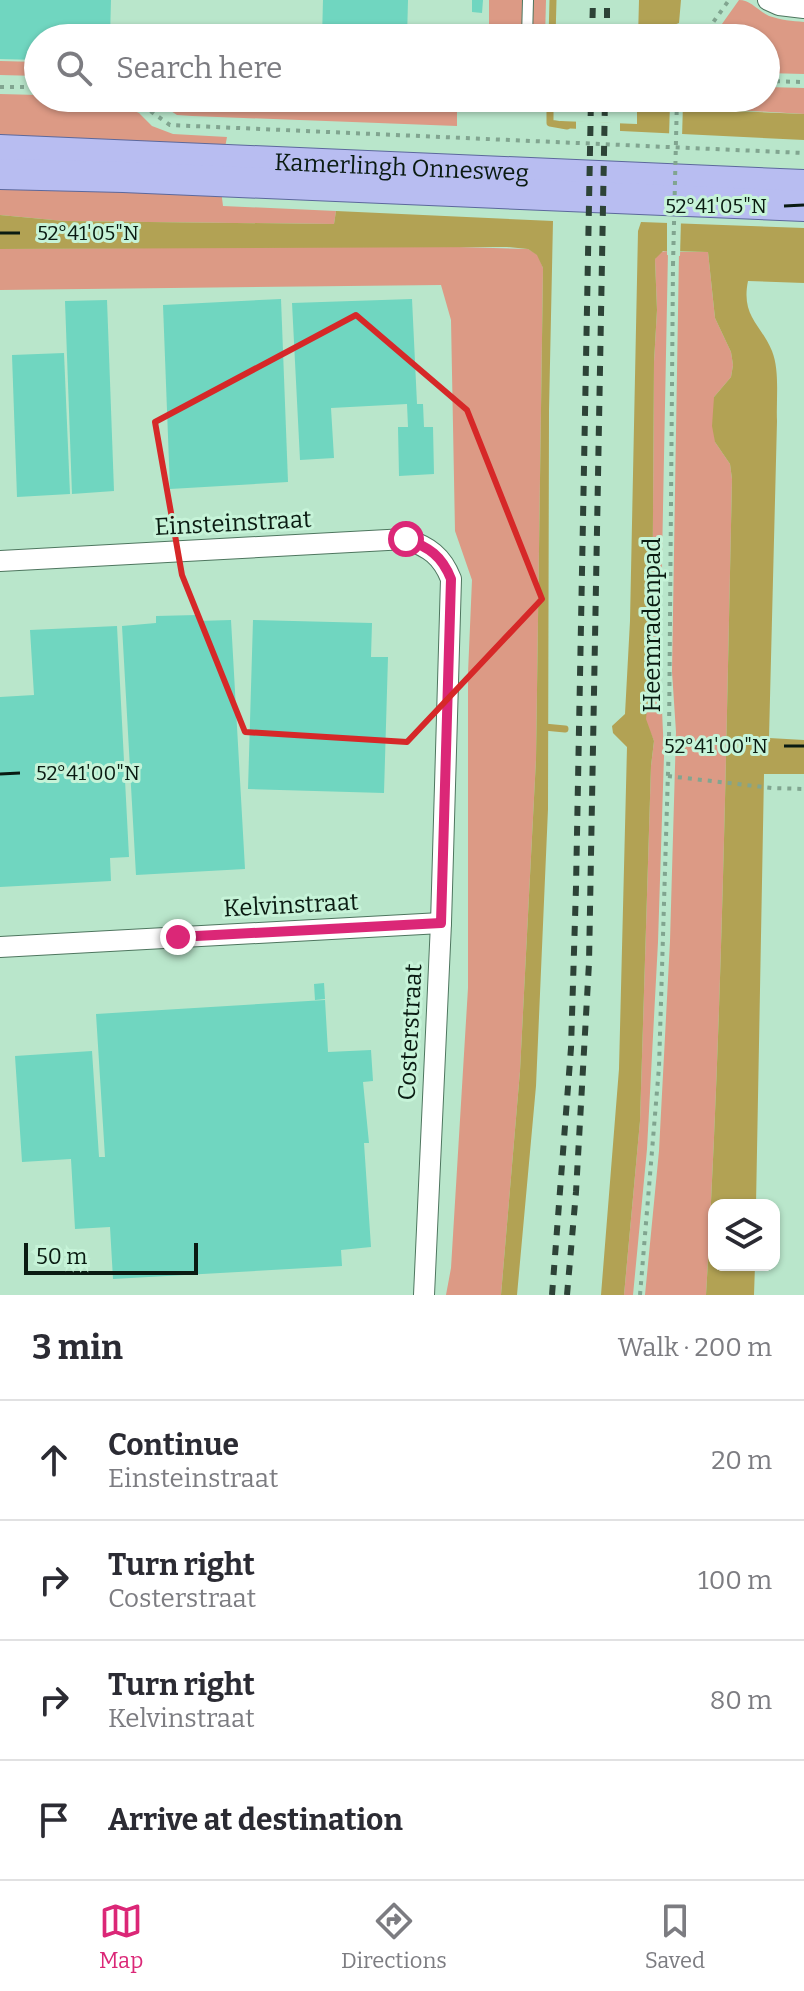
<!DOCTYPE html>
<meta charset="utf-8">
<style>
:root{--surface:#fff;--page:#f2f2f3;--text:#2b2b33;--muted:#7c7c81;--line:#e1e1e2;--accent:#db2777}
body{margin:0;font-family:Bitter,serif;background:var(--page);color:var(--text)}
.controls{position:absolute;right:24px;bottom:24px;display:grid;overflow:hidden;border-radius:16px;box-shadow:0 2px 6px #0004}
.controls button{width:72px;height:72px;display:grid;place-items:center;padding:0;border:0;border-bottom:2px solid var(--line);background:var(--surface);color:var(--text);font:40px sans-serif}
.scale{position:absolute;left:24px;bottom:20px;width:174px;box-sizing:border-box;padding-left:8px;border:4px solid #0a1b12;border-top:0;font-size:22px;line-height:28px;white-space:nowrap;color:#0a1b12;-webkit-text-stroke:6px #c6f3d8;paint-order:stroke}
.stop{position:absolute;width:24px;height:24px;margin:-18px;border:6px solid #db2777;border-radius:50%;background:#fff}
.stop.end{background:#db2777;border-color:#fff;box-shadow:0 2px 8px #0008}
.list{margin:0;padding:0;list-style:none}
h2{display:flex;justify-content:space-between;align-items:center;height:104px;margin:0;padding:0 32px;font-size:34px}
h2 small{font-size:26px;font-weight:400;color:var(--muted)}
.list li{display:grid;grid-template-columns:52px 1fr auto;gap:24px;align-items:center;box-sizing:border-box;height:120px;padding:0 32px;border-top:2px solid var(--line)}
.list b{display:block;font-size:30px;white-space:nowrap}
.list p{margin:0;font-size:26px;white-space:nowrap;color:var(--muted)}
.list em{font-size:26px;font-style:normal;color:var(--muted)}
.icon{flex:none;width:44px;height:44px;fill:none;stroke:currentColor;stroke-width:2;stroke-linecap:round;stroke-linejoin:round}
.map{position:relative;flex:none;width:804px;height:1295px;overflow:hidden}
.search{position:absolute;background:var(--surface);box-shadow:0 2px 6px #0004;left:24px;right:24px;top:24px;height:88px;display:flex;align-items:center;gap:20px;box-sizing:border-box;padding:0 28px;border-radius:44px;color:var(--muted);font-size:30px}
.sheet{height:584px;background:var(--surface)}
nav{display:flex;justify-content:space-around;align-items:center;box-sizing:border-box;height:112px;border-top:2px solid var(--line);background:var(--surface);font-size:22px;color:var(--muted)}
nav a{display:grid;justify-items:center;gap:4px}
nav .on{color:var(--accent)}
.map>svg:first-child{display:block}
</style>
<div class="map">
<svg width="804" height="1295" viewBox="0 0 804 1295">
<rect width="100%" height="100%" fill="#b9e6cb"/>
<g fill="#dc9a85">
<path d="M489,0H546L545,38H489Z"/>
<path d="M739,0C751,0 758,11 769,16C781,20 792,21 804,22V74L766,73V38H712Z"/>
<path d="M0,61L38,62V76L0,75Z"/>
<path d="M766,87L804,88V114L685,107V98H766Z"/>
<path d="M0,94L38,95V98L110,100L139,113L152,126L173,134L227,137L224,153L0,142Z"/>
<path d="M151,98H457V126L192,116L177,115Z"/>
<path d="M0,181L221,190L223,206L336,211L334,224L64,221L0,215Z"/>
<path d="M425,246L528,249L538,255L543,268L536,759L520,1071L501,1295H446L451,1268L468,988V673L472,580L455,531L451,320L441,285L0,290V249Z"/>
<path d="M668,251L660,663L664,756L658,942L647,1149L633,1295H624L640,1121L651,766L654,741L645,720L652,664L654,362L657,310L655,259L659,252Z"/>
<path d="M679,252H708L715,318L731,352L733,365L731,377L714,397L715,442L730,464L732,479C726,751 722,1023 706,1295H645L659,1151L670,941L676,732L672,672Z"/>
</g>
<g fill="#b2a254">
<path d="M639,0H681L679,23L663,29L661,38H638Z"/>
<path d="M637,98H660L664,108L804,114V140L560,128V121L637,124Z"/>
<path d="M336,211L553,221L549,411L548,809L536,1086L517,1295H501L520,1071L536,759L543,268L537,255L528,249L507,247L0,249V215L64,221L334,224Z"/>
<path d="M641,222L804,228V283L748,281C741,316 760,323 772,351C780,371 776,399 777,421L769,738L804,740V774H764L756,1205H714V1265H755L754,1295H706C722,1023 726,751 732,479L730,464L715,442L712,426L714,397L731,377L733,365L731,352L715,318L708,252L663,251L655,259L657,310L654,362L652,664L646,719L654,741L651,766L640,1121L624,1295H601L619,1069L627,747L613,733L612,726L625,714L630,621L638,231Z"/>
</g>
<g fill="#b9e6cb">
<path d="M670,103H683L682,138L669,137Z"/>
<path d="M576,121L620,123V135L576,133Z"/>
<path d="M667,220H681L680,256L667,255Z"/>
</g>
<g fill="none" stroke-linecap="round" stroke-linejoin="round">
<g stroke="#b2a254" stroke-width="7">
<path d="M552,38L553,0"/>
<path d="M550,98V123L567,126"/>
<path d="M544,727L565,729"/>
</g>
</g>
<g fill="#70d6c0">
<path d="M0,0H111L110,38H38V60L0,59Z"/>
<path d="M323,0H408L407,38H322Z"/>
<path d="M472,0H483L482,13L472,12Z"/>
<path d="M281,299L288,482L170,489L163,305Z"/>
<path d="M412,299L417,404H423L424,427H433L434,474L399,476L398,427H408L407,404L331,408L334,458L300,460L292,303Z"/>
<path d="M107,300L114,491L72,494L65,301Z"/>
<path d="M64,353L70,494L17,497L12,355Z"/>
<path d="M197,615V621L231,620L245,869L136,875L122,626L156,623V616Z"/>
<path d="M253,620L372,623L371,657H388L384,793L248,789Z"/>
<path d="M117,626L129,857L110,858L111,881L0,887V697L34,695L30,630Z"/>
<path d="M324,983L325,999L315,1000L314,984Z"/>
<path d="M325,1000L328,1052L371,1050L373,1081L363,1082L369,1143H364L371,1247L341,1250L342,1266L113,1279L110,1227L75,1229L71,1159L22,1162L15,1056L92,1051L99,1157H105L96,1014Z"/>
</g>
<g fill="none" stroke-linecap="round" stroke-linejoin="round">
<defs>
<path id="service" d="M527,38L528,0"/>
<g id="minor">
<path d="M768,0L779,5L804,8"/>
<path d="M0,561L406,539C429,547 442,556 451,579L441,923L424,1295"/>
<path d="M0,947L441,923"/>
</g>
<g id="primary">
<path id="s1" d="M0,150L804,185"/>
<path d="M0,174L123,177L804,206"/>
</g>
</defs>
<use href="#service" stroke="#4e765f" stroke-width="12"/>
<use href="#minor" stroke="#4e765f" stroke-width="22"/>
<use href="#primary" stroke="#5c689c" stroke-width="32"/>
<g stroke="#81a590" stroke-width="4" stroke-dasharray="4 6" stroke-linecap="butt">
<path d="M702,38L729,0"/>
<path d="M766,81L804,82"/>
<path d="M0,87H38"/>
<path d="M124,98L139,103L170,125L804,153"/>
<path d="M668,776L772,788L804,789"/>
<path d="M640,1295L659,1067L669,739L673,265"/>
</g>
<use href="#service" stroke="#fff" stroke-width="10"/>
<use href="#minor" stroke="#fff" stroke-width="20"/>
<use href="#primary" stroke="#b8bdf1" stroke-width="30"/>
<g stroke="#2d4337" stroke-width="6" stroke-dasharray="10 10" stroke-linecap="butt">
<path d="M592,38L593,0"/>
<path d="M607,38V0"/>
<path d="M552,1295L571,1048L576,887L591,98"/>
<path d="M567,1295L576,1192L589,963L605,98"/>
</g>
<path stroke="#81a590" stroke-width="4" stroke-dasharray="4 6" stroke-linecap="butt" d="M673,265L677,98"/>
</g>
<g fill="none" stroke-linecap="round" stroke-linejoin="round">
<path stroke="#db2777" stroke-width="10" d="M178,937L441,923L451,579C442,556 429,547 406,539"/>
</g>
<path fill="none" stroke="#d62828" stroke-width="6" stroke-linejoin="round" d="M356,315L467,410L542,599L407,742L245,732L182,575L155,422Z"/>
<path fill="none" stroke="#0a1b12" stroke-width="3" d="M784,206L804,205M0,233H20M784,746H804M0,774L20,773"/>
<g text-anchor="middle" dominant-baseline="central" stroke-width="6" stroke-linejoin="round" paint-order="stroke">
<g font-size="24" fill="#0a1b12" stroke="#c6f3d8">
<text stroke="none"><textPath href="#s1" startOffset="402">Kamerlingh Onnesweg</textPath></text>
<text transform="translate(233 523) rotate(-3)">Einsteinstraat</text>
<text transform="translate(652 625) rotate(-90)">Heemradenpad</text>
<text transform="translate(291 905) rotate(-3)">Kelvinstraat</text>
<text transform="translate(410 1032) rotate(-87)">Costerstraat</text>
</g>
</g>
<g font-size="20" text-anchor="middle" fill="#0a1b12" stroke="#c6f3d8" stroke-width="6" stroke-linejoin="round" paint-order="stroke">
<text x="716" y="213">52°41'05"N</text>
<text x="88" y="240">52°41'05"N</text>
<text x="716" y="753">52°41'00"N</text>
<text x="88" y="780">52°41'00"N</text>
</g>
</svg>
<div class="controls">
<button><svg class="icon" aria-label="layers" viewBox="0 0 24 24"><path d="M12 4l9 5-9 5-9-5zM3 14l9 5 9-5"/></svg></button>
</div>
<div class="scale">50 m</div>
<div class="stop" style="left:406px;top:539px"></div>
<div class="stop end" style="left:178px;top:937px"></div>
<div class="search"><svg class="icon" aria-label="search" viewBox="0 0 24 24"><circle cx="10" cy="10" r="6"/><path d="M15 15l6 6"/></svg>Search here</div>
</div>
<section class="sheet">
<h2>3 min<small>Walk · 200 m</small></h2>
<ul class="list">
<li><svg class="icon" aria-label="ahead" viewBox="0 0 24 24"><path d="M12 20V5M6 11l6-6 6 6"/></svg><div><b>Continue</b><p>Einsteinstraat</p></div><em>20 m</em></li>
<li><svg class="icon" aria-label="right" viewBox="0 0 24 24"><path d="M7 20v-9h11M14 6l5 5-5 5"/></svg><div><b>Turn right</b><p>Costerstraat</p></div><em>100 m</em></li>
<li><svg class="icon" aria-label="right" viewBox="0 0 24 24"><path d="M7 20v-9h11M14 6l5 5-5 5"/></svg><div><b>Turn right</b><p>Kelvinstraat</p></div><em>80 m</em></li>
<li><svg class="icon" aria-label="arrive" viewBox="0 0 24 24"><path d="M6 21V4h12l-3 4 3 4H6"/></svg><div><b>Arrive at destination</b></div></li>
</ul>
</section>
<nav>
<a class="on"><svg class="icon" aria-label="map" viewBox="0 0 24 24"><path d="M3 6l6-2 6 2 6-2v14l-6 2-6-2-6 2zM9 4v14M15 6v14"/></svg>Map</a>
<a><svg class="icon" aria-label="directions" viewBox="0 0 24 24"><path d="M12 3l9 9-9 9-9-9zM9 14v-3h6M13 9l2 2-2 2"/></svg>Directions</a>
<a><svg class="icon" aria-label="saved" viewBox="0 0 24 24"><path d="M7 4h10v16l-5-4-5 4z"/></svg>Saved</a>
</nav>
